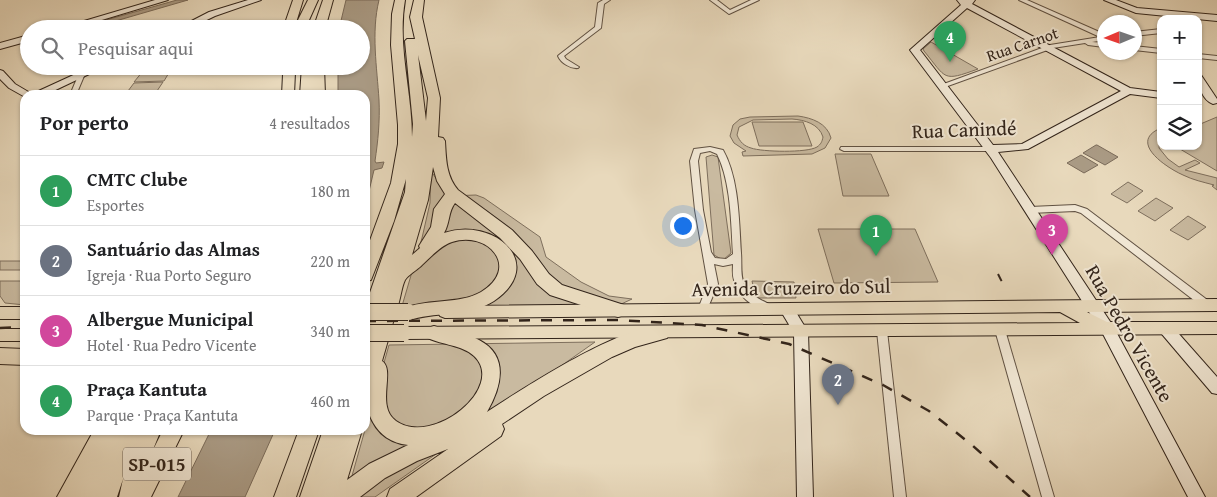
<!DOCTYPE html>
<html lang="pt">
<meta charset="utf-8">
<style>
:root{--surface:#fff;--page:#f2f2f2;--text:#202124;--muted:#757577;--line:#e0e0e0;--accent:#8f2418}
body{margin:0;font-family:"Gentium Book Plus",serif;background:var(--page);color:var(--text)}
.controls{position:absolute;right:15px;top:15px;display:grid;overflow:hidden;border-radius:10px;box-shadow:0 1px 4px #0004}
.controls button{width:45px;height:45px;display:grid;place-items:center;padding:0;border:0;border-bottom:1px solid var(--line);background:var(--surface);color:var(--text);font:25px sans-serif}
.compass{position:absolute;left:1097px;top:15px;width:45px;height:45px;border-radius:50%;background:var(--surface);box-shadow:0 1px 4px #0004;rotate:268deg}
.you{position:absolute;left:682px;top:225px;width:18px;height:18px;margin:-12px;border:4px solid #fff;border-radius:50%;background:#1a73e8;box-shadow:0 0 0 8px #1a73e833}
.badge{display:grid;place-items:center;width:32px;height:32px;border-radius:50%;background:var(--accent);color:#fff;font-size:16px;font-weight:700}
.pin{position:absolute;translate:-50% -41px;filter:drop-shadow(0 1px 2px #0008)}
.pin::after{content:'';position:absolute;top:26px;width:18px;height:15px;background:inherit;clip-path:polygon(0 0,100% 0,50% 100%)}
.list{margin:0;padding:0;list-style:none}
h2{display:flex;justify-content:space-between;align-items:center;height:65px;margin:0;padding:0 20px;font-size:21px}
h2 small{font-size:16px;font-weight:400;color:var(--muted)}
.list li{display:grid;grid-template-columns:32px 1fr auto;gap:15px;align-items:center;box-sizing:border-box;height:70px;padding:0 20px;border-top:1px solid var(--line)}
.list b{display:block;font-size:19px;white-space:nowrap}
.list p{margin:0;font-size:16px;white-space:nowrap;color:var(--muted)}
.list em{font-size:16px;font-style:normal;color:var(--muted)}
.icon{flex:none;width:28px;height:28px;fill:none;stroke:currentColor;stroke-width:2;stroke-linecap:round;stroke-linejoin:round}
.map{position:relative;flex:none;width:1217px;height:497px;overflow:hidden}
.search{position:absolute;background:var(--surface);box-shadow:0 1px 4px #0004;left:20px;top:20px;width:350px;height:55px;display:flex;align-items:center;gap:12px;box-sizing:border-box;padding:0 18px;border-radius:28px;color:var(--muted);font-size:19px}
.panel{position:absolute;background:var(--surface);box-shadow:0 1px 4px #0004;left:20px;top:90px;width:350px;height:345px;border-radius:15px}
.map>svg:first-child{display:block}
</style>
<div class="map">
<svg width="1217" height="497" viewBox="0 0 1217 497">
<rect width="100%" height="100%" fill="#e8d9bc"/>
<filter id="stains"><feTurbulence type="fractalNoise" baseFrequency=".004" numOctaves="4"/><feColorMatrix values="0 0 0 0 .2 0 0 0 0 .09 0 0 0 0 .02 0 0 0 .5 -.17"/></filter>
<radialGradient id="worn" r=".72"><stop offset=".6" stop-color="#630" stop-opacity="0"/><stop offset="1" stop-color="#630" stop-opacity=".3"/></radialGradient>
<g fill="#c9baa0" stroke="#7e6f5d" fill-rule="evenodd">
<path d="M931,42L978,69C942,82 947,79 924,51L923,49Z"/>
<path d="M147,66H173L164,81L134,82Z"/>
<path d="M163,82L155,94L125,95L134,83Z"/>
<path d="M798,116C812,118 827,123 831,138L825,148L812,154L743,156L742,152L746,151L734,143L730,136L733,125L740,119L750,117ZM792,119C805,120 819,124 823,137C822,142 821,144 817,147C807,153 762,152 751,148C744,146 740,142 737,135L739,127L753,120Z"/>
<path d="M1217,117V171L1175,146H1198V125Z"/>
<path d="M752,122H803L812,146H759Z"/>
<path d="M1161,128L1159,148L1168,159L1179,167L1195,160L1200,163L1185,170L1217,178V190L1212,186L1214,185C1203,182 1193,180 1183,175C1167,168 1127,142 1161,128Z"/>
<path d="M835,154H871L889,196H843Z"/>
<path d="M712,155L718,157L731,253L723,260L714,255L706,157Z"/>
<path d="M431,171L448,196L476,195L484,198L540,237L546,257L581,282L609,296L632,299L617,306H402L422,238L430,203Z"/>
<path d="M1128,182L1143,191L1127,203L1111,194Z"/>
<path d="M1156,198L1173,208L1155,221L1138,211Z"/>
<path d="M1188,216L1206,227L1188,240L1170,230Z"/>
<path d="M818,229H915L938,282L834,283Z"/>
<rect x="0" y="261" width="25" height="9"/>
<path d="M0,281H25V305L5,303L0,296Z"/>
<path d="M752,281L794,282L796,298H756Z"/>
<path d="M595,342L375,497H346L389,345Z"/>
</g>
<g fill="#aa9b85" stroke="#7a6b5a">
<path d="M177,0H188L88,29H74Z"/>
<path d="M346,0H379C371,33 377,67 379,100C380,121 378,141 375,161L376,163L384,162L382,168L374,170L365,208V95H338V66H361V29H339Z"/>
<path d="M1096,145H1097L1118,157L1105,165L1083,153Z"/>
<path d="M1081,155L1098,165L1084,173L1067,163Z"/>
<path d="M211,430H275L245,497H178Z"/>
</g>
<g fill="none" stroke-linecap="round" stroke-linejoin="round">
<defs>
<g id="street">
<path d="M603,0H610L604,4L601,28L564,56L566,59L579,67L578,68C571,69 561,63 558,56L559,55L595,27L598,3Z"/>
<path d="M710,0H717L730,10L751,0H759L729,14Z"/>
<path d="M1019,0H1027L1104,34V40L1092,42L1104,43V47L1088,45L1085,43L1053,48L945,87H941V85L1050,45L1100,37Z"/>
<path d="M1161,29V33L1134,36V32Z"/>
<path d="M1134,46L1161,49V53L1134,50Z"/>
<path d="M1198,54L1217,56V60L1198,58Z"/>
<path d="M81,74L84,76L76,95H70L78,76Z"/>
<path d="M710,147L723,150C739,178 739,221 741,253C742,263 740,275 744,284C749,295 761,300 771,305L773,308L771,311L768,312C753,307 737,296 734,280C732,274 733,269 733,264L723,266L714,264L718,284L706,312L703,313L700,312L698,309L708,284L695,210L690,161L694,149ZM710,151L717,154C731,182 731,222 733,254L726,259L715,258L711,252L703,210L698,161L700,153Z"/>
<path d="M841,147H990L994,149L990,151H844L840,149Z"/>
<path d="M1075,205L1087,209L1210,302L1212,305L1210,308H1204L1081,213L1075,211L1030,213L1026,210L1030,207Z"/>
<path d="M1000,326L1003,327L1005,330L1054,497H1042L995,330L997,327Z"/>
<path d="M882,327L885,328L887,331L906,497H894L877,331L879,328Z"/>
</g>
<g id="secondary">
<path d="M155,0H168L72,29H57Z"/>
<path d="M248,0H261L215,16L188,29H176L209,12Z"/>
<path d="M957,0H975L972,4L1130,88L1161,92V98L1130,94L1028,149L998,152L1113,326L1205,497H1188L1103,334L991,158L910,50L961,5ZM967,8L1121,91L1022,144L993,145L920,50Z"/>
<path d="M1104,0H1116L1137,8L1217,15V21L1136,13Z"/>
<path d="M29,35V41L0,49V43Z"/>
<path d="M93,66H106L45,95H25V97L9,88L0,79V70L3,71L15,84L32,94Z"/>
<path d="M1198,74L1201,75L1217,99V103L1213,104C1202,100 1198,85 1198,74Z"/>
<path d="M786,303L791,304L808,332L813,497H797L794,333L779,308L781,304Z"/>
<path d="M1166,323L1171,325L1217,377V394L1212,393L1161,333L1159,329L1161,325Z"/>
</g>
<g id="primary">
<path d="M1217,299V311L1087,312L1107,322H1217V334L404,339L399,337L396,333L399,329L404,327L1080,323L1060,312L445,318L440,316L438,312L440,308L445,306Z"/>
<rect x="0" y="307" width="25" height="12"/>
<rect x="0" y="329" width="25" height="12"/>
</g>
<g id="highway">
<path d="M293,0H303L295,26L308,0H318L305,29H283Z"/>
<path d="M323,0H333L325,29H313Z"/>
<path d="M395,0H405C397,46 412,91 412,137L413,124L405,41L407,39H415L410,17L414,0H424L422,17L440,98L438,137L443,138L445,141C446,159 446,176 458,190L512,230L532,251L549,274L562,285L624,305L627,310L624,315L618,317L550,295L537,284L520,259L500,238L455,203C448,212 450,223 444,233C494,216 548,264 494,301C471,316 439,312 413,319L407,317L404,312L407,307C430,299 460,304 481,292C521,268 488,230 452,242C440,246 431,257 422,265C417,270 408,275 405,280C402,286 401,295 399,302C393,321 388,341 382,361C396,370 375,406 396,421C433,447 507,387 474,356C462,345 442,345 428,338L425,333L428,328L434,326C449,331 465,332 479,340C510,356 501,388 487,412C519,391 633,316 667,328L670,333L667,338L635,347L612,357L544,396L502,424L504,429L501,436L416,497H387L390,489L448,449L417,461L385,478L360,497H300L323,430H362L347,480L369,464L408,445C358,440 359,374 370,339L365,340V307L405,192L406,179L394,221L373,275L371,280L365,281V254L391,183L398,144V125L391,45L392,14ZM418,55L428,98L426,121ZM433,167L437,181L445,194L434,209L431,227L419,246L420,248L412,255L428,200Z"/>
<path d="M279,66H287L295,72L294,95H282L283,74L277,69Z"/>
<path d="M302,66H324L325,95H313V93L312,95H300Z"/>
<path d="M0,348L25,349V365L0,364Z"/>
<path d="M94,430H161L152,452L163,430H184L151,497H119L123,479L117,497H57Z"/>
<path d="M299,430H319L296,497H274Z"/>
</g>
</defs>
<use href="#street" stroke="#605142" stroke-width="2"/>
<use href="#secondary" stroke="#32241a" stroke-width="2"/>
<use href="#primary" stroke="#32241a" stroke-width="2"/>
<use href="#highway" stroke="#32241a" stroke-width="2"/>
<use href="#street" fill="#f0e6d3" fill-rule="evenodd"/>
<use href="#secondary" fill="#f0e6d3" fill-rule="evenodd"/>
<use href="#primary" fill="#e8d9bc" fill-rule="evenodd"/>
<use href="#highway" fill="#e8d9bc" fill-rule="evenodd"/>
<path stroke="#32241a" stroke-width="2" stroke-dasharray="8 8" stroke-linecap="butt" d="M998,274L1003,284"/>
<g stroke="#32241a" stroke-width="2.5" stroke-dasharray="11 11" stroke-linecap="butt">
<path d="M365,321L618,320L702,325L789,344L883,385L929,411L972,445L1030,497"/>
<path d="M0,328L25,327"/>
</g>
<defs>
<g id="primary-bridge">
<path d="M365,312H408"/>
<path d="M365,333H404"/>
</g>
</defs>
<use href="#primary-bridge" stroke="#32241a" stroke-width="18" stroke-linecap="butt"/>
<use href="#primary-bridge" stroke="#e8d9bc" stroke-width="16"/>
</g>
<g text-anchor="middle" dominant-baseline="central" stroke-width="4" stroke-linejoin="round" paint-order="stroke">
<g font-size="16" fill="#32241a" stroke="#f0e6d3">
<text transform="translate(1022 44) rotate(-19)">Rua Carnot</text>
</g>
<rect fill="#f0e6d3" stroke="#6b5e52" stroke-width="1" x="123" y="447.5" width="68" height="33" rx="4"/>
<g font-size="19" font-weight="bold" fill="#32241a">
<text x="157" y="464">SP-015</text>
</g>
<g font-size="20" fill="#32241a" stroke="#f0e6d3">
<text transform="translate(964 129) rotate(-2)">Rua Canindé</text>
<text transform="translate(791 287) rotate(-1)">Avenida Cruzeiro do Sul</text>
<text transform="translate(1130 333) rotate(60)">Rua Pedro Vicente</text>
</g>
</g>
<rect width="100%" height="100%" filter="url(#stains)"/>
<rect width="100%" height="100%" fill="url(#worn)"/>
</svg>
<div class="controls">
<button>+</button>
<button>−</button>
<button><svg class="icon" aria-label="layers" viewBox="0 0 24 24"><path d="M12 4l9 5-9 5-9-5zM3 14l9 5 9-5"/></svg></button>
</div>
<svg class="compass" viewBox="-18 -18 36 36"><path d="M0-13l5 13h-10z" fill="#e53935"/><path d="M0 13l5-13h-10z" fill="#757577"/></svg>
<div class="you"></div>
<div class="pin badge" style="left:876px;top:256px;background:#2e9e5b">1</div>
<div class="pin badge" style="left:838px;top:405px;background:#6b7280">2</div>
<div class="pin badge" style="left:1052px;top:255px;background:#d1479c">3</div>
<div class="pin badge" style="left:950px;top:62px;background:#2e9e5b">4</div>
<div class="search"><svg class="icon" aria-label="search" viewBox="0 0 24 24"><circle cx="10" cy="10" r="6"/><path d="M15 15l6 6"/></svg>Pesquisar aqui</div>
<section class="panel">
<h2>Por perto<small>4 resultados</small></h2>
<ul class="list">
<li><span class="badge" style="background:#2e9e5b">1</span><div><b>CMTC Clube</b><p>Esportes</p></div><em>180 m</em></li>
<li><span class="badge" style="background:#6b7280">2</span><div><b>Santuário das Almas</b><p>Igreja · Rua Porto Seguro</p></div><em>220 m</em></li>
<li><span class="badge" style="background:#d1479c">3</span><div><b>Albergue Municipal</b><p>Hotel · Rua Pedro Vicente</p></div><em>340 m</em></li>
<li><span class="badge" style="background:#2e9e5b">4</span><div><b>Praça Kantuta</b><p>Parque · Praça Kantuta</p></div><em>460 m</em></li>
</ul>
</section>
</div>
